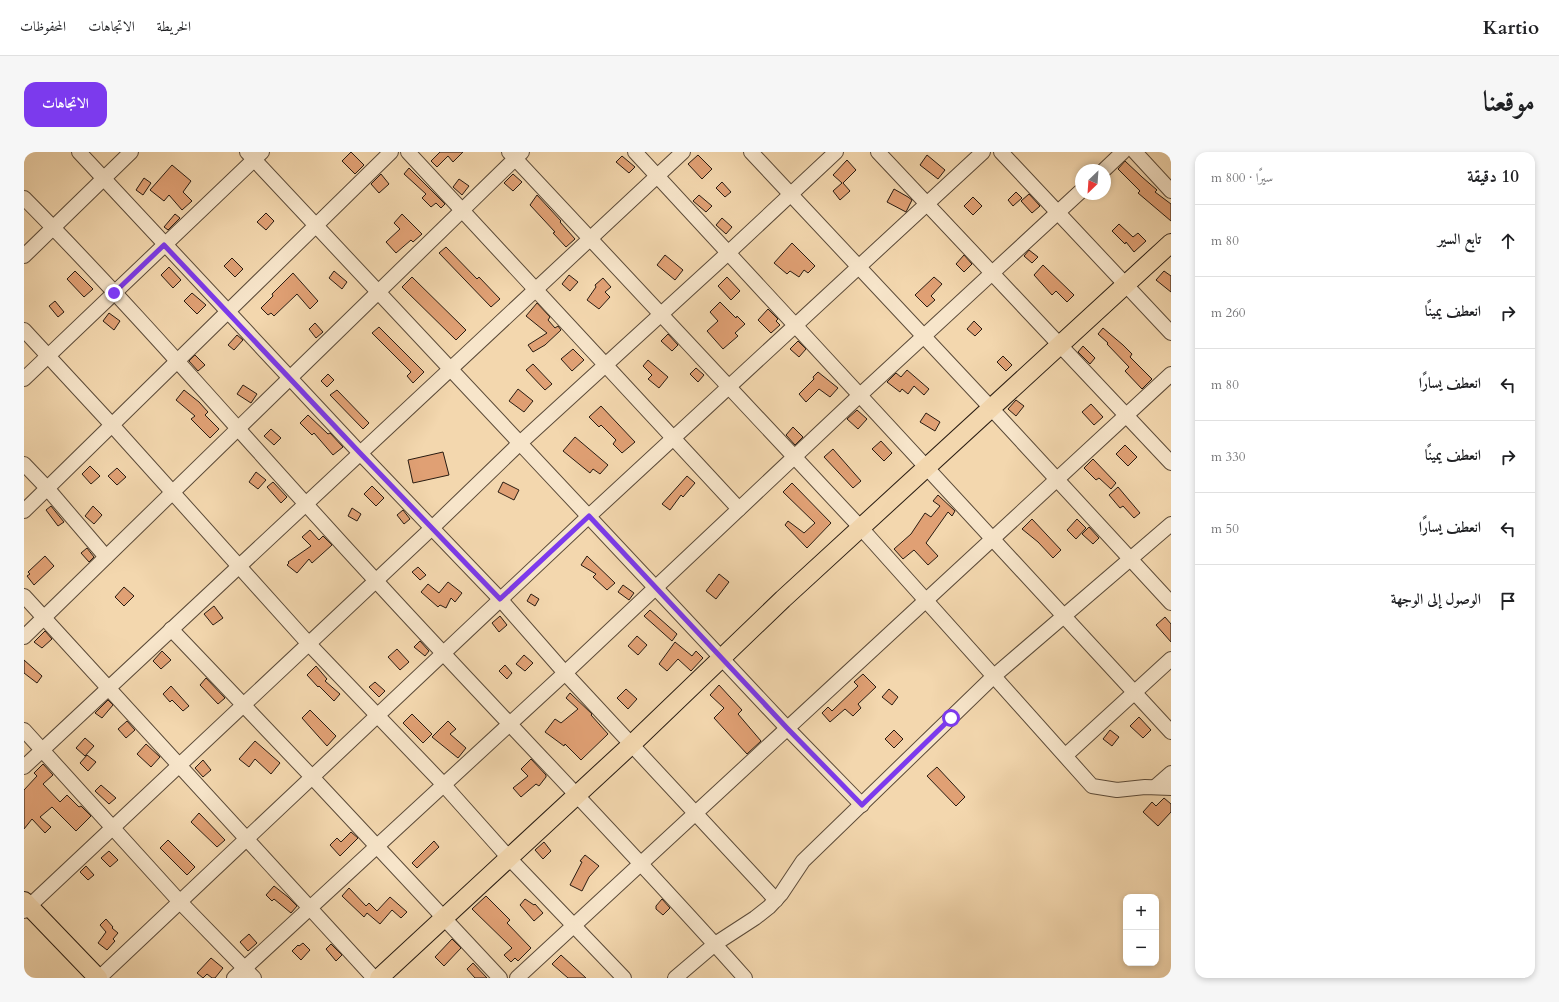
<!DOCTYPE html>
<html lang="ar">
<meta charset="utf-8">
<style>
:root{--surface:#fff;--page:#f6f6f6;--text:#202124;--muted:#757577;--line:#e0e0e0;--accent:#7c3aed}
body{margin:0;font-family:Cardo,Amiri,serif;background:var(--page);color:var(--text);direction:rtl}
.controls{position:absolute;right:12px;bottom:12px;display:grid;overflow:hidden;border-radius:8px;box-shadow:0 2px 6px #0003}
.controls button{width:36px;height:36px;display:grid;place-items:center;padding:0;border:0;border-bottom:1px solid var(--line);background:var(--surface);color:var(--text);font:20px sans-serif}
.compass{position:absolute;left:1051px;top:12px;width:36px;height:36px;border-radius:50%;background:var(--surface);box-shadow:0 2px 6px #0003;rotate:205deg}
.stop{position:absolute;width:12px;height:12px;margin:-9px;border:3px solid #7c3aed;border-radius:50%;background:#fff}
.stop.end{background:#7c3aed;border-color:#fff;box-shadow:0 1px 4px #0008}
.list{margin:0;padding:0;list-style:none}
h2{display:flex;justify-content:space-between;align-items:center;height:52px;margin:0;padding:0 16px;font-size:17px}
h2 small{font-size:13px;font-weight:400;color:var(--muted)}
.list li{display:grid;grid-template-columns:26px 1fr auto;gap:12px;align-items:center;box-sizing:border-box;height:72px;padding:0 16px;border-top:1px solid var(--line)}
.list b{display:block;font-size:15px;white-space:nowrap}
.list em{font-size:13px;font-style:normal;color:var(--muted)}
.icon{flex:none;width:22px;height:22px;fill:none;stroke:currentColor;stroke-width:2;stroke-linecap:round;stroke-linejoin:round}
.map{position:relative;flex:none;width:1147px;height:826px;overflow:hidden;direction:ltr;border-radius:12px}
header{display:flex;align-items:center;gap:24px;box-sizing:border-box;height:56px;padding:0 20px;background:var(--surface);border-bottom:1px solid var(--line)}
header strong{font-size:19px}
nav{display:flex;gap:22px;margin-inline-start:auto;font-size:14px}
.intro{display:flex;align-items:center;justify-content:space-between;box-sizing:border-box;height:96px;padding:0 24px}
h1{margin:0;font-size:28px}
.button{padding:10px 18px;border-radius:12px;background:var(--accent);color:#fff;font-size:14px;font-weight:700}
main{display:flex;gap:24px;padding:0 24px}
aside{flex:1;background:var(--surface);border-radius:12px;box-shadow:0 2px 6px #0003}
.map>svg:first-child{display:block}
</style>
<header>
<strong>Kartio</strong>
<nav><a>الخريطة</a><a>الاتجاهات</a><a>المحفوظات</a></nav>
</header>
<div class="intro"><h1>موقعنا</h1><a class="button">الاتجاهات</a></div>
<main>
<aside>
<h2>10 دقيقة<small>سيرًا · 800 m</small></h2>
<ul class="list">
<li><svg class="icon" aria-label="ahead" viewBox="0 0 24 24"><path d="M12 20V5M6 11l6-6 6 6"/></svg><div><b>تابع السير</b></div><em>80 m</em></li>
<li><svg class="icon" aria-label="right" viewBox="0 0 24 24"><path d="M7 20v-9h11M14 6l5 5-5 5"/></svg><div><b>انعطف يمينًا</b></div><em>260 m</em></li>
<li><svg class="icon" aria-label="left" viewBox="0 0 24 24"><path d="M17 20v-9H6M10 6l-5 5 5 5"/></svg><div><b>انعطف يسارًا</b></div><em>80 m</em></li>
<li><svg class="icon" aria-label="right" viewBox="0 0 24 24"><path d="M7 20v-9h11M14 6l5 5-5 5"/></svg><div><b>انعطف يمينًا</b></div><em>330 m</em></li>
<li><svg class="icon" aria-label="left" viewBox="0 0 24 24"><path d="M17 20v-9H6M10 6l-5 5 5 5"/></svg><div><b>انعطف يسارًا</b></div><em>50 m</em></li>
<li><svg class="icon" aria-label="arrive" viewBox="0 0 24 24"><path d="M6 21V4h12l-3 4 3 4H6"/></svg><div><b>الوصول إلى الوجهة</b></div></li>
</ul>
</aside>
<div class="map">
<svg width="1147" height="826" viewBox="0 0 1147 826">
<rect width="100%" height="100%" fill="#f3d7ae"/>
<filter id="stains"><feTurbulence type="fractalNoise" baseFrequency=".005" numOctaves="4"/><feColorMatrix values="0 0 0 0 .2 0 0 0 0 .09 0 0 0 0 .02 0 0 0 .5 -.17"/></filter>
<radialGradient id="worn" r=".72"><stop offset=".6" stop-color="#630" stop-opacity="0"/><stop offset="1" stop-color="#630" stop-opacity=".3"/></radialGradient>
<g fill="#e0a074" stroke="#281b11">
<path d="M327,0L340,13L331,22L318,9Z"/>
<path d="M416,0H439L429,10L424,4L413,15L407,9Z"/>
<path d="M674,3L688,17L678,27L664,12Z"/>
<path d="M903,3L921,18L914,27L896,13Z"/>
<path d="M598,4L611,15L605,21L592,10Z"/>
<path d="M823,8L832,18L819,31L826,39L816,48L809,39L818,31L809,23Z"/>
<path d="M1101,9L1118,25L1133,38L1131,40L1147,52V69L1114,41L1116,39L1094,17Z"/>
<path d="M148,13L167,29L159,40L168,49L158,58L145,43L140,49L126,38Z"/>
<path d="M385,16L421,52L417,56L412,51L407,55L398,46L402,42L380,22Z"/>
<path d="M357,22L365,32L355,41L347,32Z"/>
<path d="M489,22L498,30L489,39L480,31Z"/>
<path d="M120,26L127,31L119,43L112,38Z"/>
<path d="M435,27L445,34L438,43L429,35Z"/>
<path d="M698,30L707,40L701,45L692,36Z"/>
<path d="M870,37L884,45L888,48L882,60L863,50Z"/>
<path d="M992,40L998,46L989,54L984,48Z"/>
<path d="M1005,42L1016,54L1008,61L997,49Z"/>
<path d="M513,43L537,69L536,70L551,87L542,95L529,81L531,80L506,53Z"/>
<path d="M675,43L688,54L682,60L669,49Z"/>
<path d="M949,45L958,54L949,63L940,54Z"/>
<path d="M242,61L250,69L242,78L233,70Z"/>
<path d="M151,62L156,66L144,78L140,75Z"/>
<path d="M378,62L398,82L389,90L387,88L372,101L362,90L376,77L370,71Z"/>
<path d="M698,66L708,75L702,82L692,73Z"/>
<path d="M1095,72L1109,85L1114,81L1122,89L1110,100L1102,90L1101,92L1088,79Z"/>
<path d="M768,91L791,114L784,121L780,118L775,125L766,119L763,122L750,111Z"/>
<path d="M422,95L453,127L455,125L476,147L467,155L415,101Z"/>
<path d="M1005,98L1014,105L1008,111L1000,104Z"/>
<path d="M641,103L659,118L651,128L633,113Z"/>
<path d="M940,103L948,112L940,120L932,112Z"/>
<path d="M208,106L219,117L211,125L200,114Z"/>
<path d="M1019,113L1050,143L1043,150L1032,139L1028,143L1010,123Z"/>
<path d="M145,115L157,128L149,136L137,123Z"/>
<path d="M51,119L69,137L60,145L43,127Z"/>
<path d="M310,119L323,130L318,137L305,126Z"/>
<path d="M1140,119L1147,124V140L1132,128Z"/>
<path d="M269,121L294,149L286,157L273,142L250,164L247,161L244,163L237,156L249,144L248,142Z"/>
<path d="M545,123L554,130L546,139L538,132Z"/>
<path d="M388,125L442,178L432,188L378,135Z"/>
<path d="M703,125L716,139L707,148L694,134Z"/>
<path d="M910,125L918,132L907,144L911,148L903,155L891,143Z"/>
<path d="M579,126L587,135L581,140L586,145L575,157L563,148L572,135L571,133Z"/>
<path d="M168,141L182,153L173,162L160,149Z"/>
<path d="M31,149L40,160L34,165L25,154Z"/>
<path d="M696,150L712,166L713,164L721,172L711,181L714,184L699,197L683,179L694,169L686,160Z"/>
<path d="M513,151L526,165L524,168L531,176L534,174L537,178L521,193L509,200L504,193L523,181L502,164Z"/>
<path d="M744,157L754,167L752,169L756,173L747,181L734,168Z"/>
<path d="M85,161L96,169L90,178L79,169Z"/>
<path d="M950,169L958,177L951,184L943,177Z"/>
<path d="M291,171L299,180L292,186L285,177Z"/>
<path d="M355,175L400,220L389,231L383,224L387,220L348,181Z"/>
<path d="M1079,176L1099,193L1108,202L1106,205L1128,227L1118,237L1101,219L1105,215L1083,192L1084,191L1074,182Z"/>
<path d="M644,182L654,193L648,199L637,189Z"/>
<path d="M213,183L219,188L210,198L204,193Z"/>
<path d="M774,189L782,197L775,205L766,197Z"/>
<path d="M1059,194L1071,206L1066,212L1054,200Z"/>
<path d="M549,197L560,208L548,219L537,207Z"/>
<path d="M171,203L181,213L174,219L165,209Z"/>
<path d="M979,204L988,213L982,219L973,210Z"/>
<path d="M624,208L644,225L635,236L624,227L628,223L619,214Z"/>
<path d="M509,212L528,232L521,238L502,218Z"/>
<path d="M672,216L680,223L674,230L666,222Z"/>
<path d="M883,218L905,237L900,243L890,234L884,242L878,237L876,240L863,230L872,221L877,225Z"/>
<path d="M794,220L814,236L806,245L795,237L782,250L775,242L790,227L789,225Z"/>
<path d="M304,222L310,228L303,235L297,229Z"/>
<path d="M219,233L233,242L227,251L213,242Z"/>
<path d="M494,237L509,249L500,260L485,249Z"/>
<path d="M160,238L175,250L184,260L181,263L195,277L186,286L167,267L171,264L152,248Z"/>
<path d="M313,238L345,271L339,277L306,243Z"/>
<path d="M992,248L1000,254L992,264L984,257Z"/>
<path d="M1067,252L1079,265L1070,273L1058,260Z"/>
<path d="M577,254L611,290L598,301L589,292L592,288L577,273L575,275L565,265Z"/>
<path d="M833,258L843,267L834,277L823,267Z"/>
<path d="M902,261L916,270L911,279L896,270Z"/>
<path d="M284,263L304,282L306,281L319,295L309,303L290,281L288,283L276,271Z"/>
<path d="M769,275L779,285L771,293L762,283Z"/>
<path d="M247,277L257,286L250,293L240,284Z"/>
<path d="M551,285L584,313L576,322L569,317L566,321L539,299Z"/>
<path d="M857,289L868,301L860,309L848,297Z"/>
<path d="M1101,293L1113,305L1104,314L1092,302Z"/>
<path d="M809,297L837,329L829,336L800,305Z"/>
<path d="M419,300L425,323L389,331L384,308Z"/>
<path d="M1069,307L1092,331L1087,337L1075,326L1072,328L1060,316Z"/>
<path d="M66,314L76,324L67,332L58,322Z"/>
<path d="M93,316L102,325L93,333L84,324Z"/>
<path d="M232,320L242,328L234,337L225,330Z"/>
<path d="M663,324L671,331L659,345L657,343L646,358L638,352Z"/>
<path d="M249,330L263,345L257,351L243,335Z"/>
<path d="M479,330L495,338L490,348L474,340Z"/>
<path d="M768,331L807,371L783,396L761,373L764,369L780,381L791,371L759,340Z"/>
<path d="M348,334L360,346L352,354L340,342Z"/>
<path d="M1094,335L1116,361L1110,366L1099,354L1096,356L1085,343Z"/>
<path d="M914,343L931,359L928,364L924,360L902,391L914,404L904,413L890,398L879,407L870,397L887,382L901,361L907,365L916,354L909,349Z"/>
<path d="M27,354L40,370L34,374L22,358Z"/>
<path d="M69,354L78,363L70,372L61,364Z"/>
<path d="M328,356L337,362L333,369L324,364Z"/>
<path d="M379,358L386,367L380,372L373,363Z"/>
<path d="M1008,367L1037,398L1029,406L1014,390L998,377Z"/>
<path d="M1053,367L1062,376L1052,387L1043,378Z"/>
<path d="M1065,375L1075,386L1069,392L1058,382Z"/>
<path d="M286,378L295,388L299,384L308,393L288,411L285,407L273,421L263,413L265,411L264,410L287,394L278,385Z"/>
<path d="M63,396L70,405L65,410L57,401Z"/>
<path d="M21,404L30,414L10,433L3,424L6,422L4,420Z"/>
<path d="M563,404L591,431L583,438L569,425L572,422L557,413Z"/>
<path d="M394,415L402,423L396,428L388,420Z"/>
<path d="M695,422L705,430L692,447L682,439Z"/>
<path d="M424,430L438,441L431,450L427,446L422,456L416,453L414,455L397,440L404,432L415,441Z"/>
<path d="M599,433L610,441L605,448L594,440Z"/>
<path d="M100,435L110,444L100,454L91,445Z"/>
<path d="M507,442L515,447L511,454L503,449Z"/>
<path d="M190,454L199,466L189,473L180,462Z"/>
<path d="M626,458L653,482L648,489L620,464Z"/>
<path d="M476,464L483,473L475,480L468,471Z"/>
<path d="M1141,465L1147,472V490L1132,473Z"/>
<path d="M21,479L28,487L18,496L10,490Z"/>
<path d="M613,484L623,493L614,503L604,494Z"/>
<path d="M396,489L405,499L401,504L390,495Z"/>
<path d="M651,490L668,504L672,499L679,506L667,519L654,507L643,519L635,512Z"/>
<path d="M373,497L385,510L376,518L364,505Z"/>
<path d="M138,499L147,508L137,517L129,509Z"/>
<path d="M500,503L509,511L501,519L492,512Z"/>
<path d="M0,508L18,524L13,531L0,521Z"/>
<path d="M481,513L488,521L483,527L475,519Z"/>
<path d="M292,514L303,527L301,529L316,542L310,549L295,534L294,535L283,523Z"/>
<path d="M839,522L852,535L834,552L837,556L829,564L821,557L806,570L798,561L804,555L808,559L834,534L830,530Z"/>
<path d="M182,526L201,546L194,552L176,533Z"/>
<path d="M351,530L361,539L355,545L345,535Z"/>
<path d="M695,533L718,558L714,562L737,589L723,602L690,566L700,556L686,543Z"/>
<path d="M147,534L165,554L159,559L148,548L146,550L139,542Z"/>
<path d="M602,537L613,547L604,557L593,546Z"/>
<path d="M865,537L874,545L868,553L858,545Z"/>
<path d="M546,541L568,562L567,563L584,582L557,608L541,592L540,594L521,580L531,567L537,571L554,557L542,546Z"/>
<path d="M84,548L89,553L78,566L71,561Z"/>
<path d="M286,558L312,584L303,594L278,566Z"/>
<path d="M388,562L408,582L399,591L379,571Z"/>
<path d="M1115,565L1127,578L1119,586L1106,574Z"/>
<path d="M103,569L111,578L102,586L94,577Z"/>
<path d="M424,569L432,577L426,582L442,596L434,606L408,585Z"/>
<path d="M870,578L879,587L870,596L861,587Z"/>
<path d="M1086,578L1095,585L1088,594L1079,587Z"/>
<path d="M61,586L70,594L61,604L52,596Z"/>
<path d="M231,589L256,611L247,622L231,607L225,615L215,607Z"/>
<path d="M122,592L136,605L127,615L113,602Z"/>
<path d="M63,603L72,610L64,619L56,611Z"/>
<path d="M507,607L522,623V625L515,634L512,632L497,645L489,636L504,624L497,617Z"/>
<path d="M179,608L187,618L179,625L171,616Z"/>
<path d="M19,612L29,623L19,632L36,650L43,643L55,655L57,654L67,664L52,679L28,655L16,665L27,675L21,681L8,667L0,677V638L13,624L10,621Z"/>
<path d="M913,615L941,645L932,654L903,624Z"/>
<path d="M77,633L92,646L85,652L71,639Z"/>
<path d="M1140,646L1147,652V660L1134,674L1119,660L1128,650L1132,654Z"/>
<path d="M175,661L201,688L193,695L167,670Z"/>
<path d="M327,680L334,686L316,704L306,693L313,686L317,690Z"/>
<path d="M144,688L171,715L163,723L136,696Z"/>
<path d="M410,689L415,695L393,716L388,711Z"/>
<path d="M520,690L527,699L519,707L511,698Z"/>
<path d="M85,699L94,708L86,715L77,706Z"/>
<path d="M561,703L575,714L565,725L558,739L546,733L558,710L556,709Z"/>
<path d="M62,714L70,723L64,728L56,720Z"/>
<path d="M250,734L264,745L273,754L267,761L250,747L248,749L242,743Z"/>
<path d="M325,736L342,754L345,751L353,759L366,745L383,760L377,766L368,758L356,772L343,761L340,765L318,744Z"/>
<path d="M462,744L486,768L483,771L507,796L494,809L491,806L487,810L480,803L488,796L448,757Z"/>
<path d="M501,747L510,753L511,752L519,761L510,769L496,753Z"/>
<path d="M638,747L646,756L639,763L632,757V754Z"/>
<path d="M82,767L89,775L88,776L94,781L89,787L91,789L83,798L74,791L82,780L76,773Z"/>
<path d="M225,782L233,791L224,799L216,790Z"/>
<path d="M428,787L437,796L420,814L411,805Z"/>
<path d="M279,791L286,798L277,808L268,799L274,793L275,794Z"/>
<path d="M307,792L318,803L312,809L302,797Z"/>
<path d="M537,803L562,826H544L528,812Z"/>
<path d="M187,806L199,816L191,826H188L183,822L179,826L173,821Z"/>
<path d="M449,811L463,826H451L443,817Z"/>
</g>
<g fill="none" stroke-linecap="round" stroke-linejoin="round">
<defs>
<g id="minor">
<path d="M55,0L336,301L476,447L541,521L752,748"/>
<path d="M223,0L763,576L838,653"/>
<path d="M384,0L715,357"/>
<path d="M485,0L837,376L1068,634L1093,638L1121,635L1147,636"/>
<path d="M611,0L1147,580"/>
<path d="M727,0L967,256L1147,451"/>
<path d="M854,0L1147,311"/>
<path d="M977,0L1147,181"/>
<path d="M1111,0L1147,39"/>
<path d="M1080,18L1099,0"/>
<path d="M0,46C123,170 235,303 354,431C476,564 602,692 721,826"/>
<path d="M0,104L107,0"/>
<path d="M0,178L88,273L284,491L419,632L485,706L600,826"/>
<path d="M0,227L238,0"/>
<path d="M0,312L23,336L82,405"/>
<path d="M0,359L367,0"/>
<path d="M0,444L350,826"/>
<path d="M147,477L289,626L476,826"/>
<path d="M0,485L498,0"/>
<path d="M0,578L156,750L230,826"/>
<path d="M1042,603L1147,507"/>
<path d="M0,615L659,0"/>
<path d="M1131,635L1147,621"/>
<path d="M0,759L408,376L496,291L704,101L812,0"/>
<path d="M75,826L565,364L959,0"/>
<path d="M210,826L541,521L836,243L1057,39"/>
<path d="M493,826L1147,222"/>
<path d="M651,826L691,792L731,766L745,755L757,742L779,709L970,524L1147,372"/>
</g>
<g id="major">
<path d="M0,749L74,826"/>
<path d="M355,826L608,592L759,447L1147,91"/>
</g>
</defs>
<use href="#minor" stroke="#5b4a38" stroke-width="16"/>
<use href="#major" stroke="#281b11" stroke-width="20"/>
<use href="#minor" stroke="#f7e5ca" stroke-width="14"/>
<use href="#major" stroke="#f3d7ae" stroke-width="18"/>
</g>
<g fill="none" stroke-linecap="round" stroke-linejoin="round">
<path stroke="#7c3aed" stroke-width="5" d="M90,141L140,93L336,301L476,447L565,364L763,576L838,653L927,566"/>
</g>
<rect width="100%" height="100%" filter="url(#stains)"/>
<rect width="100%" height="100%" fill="url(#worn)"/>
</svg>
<div class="controls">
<button>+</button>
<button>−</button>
</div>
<svg class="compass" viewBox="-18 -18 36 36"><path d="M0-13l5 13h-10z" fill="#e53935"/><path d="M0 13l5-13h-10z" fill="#757577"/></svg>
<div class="stop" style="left:927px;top:566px"></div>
<div class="stop end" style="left:90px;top:141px"></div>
</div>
</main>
